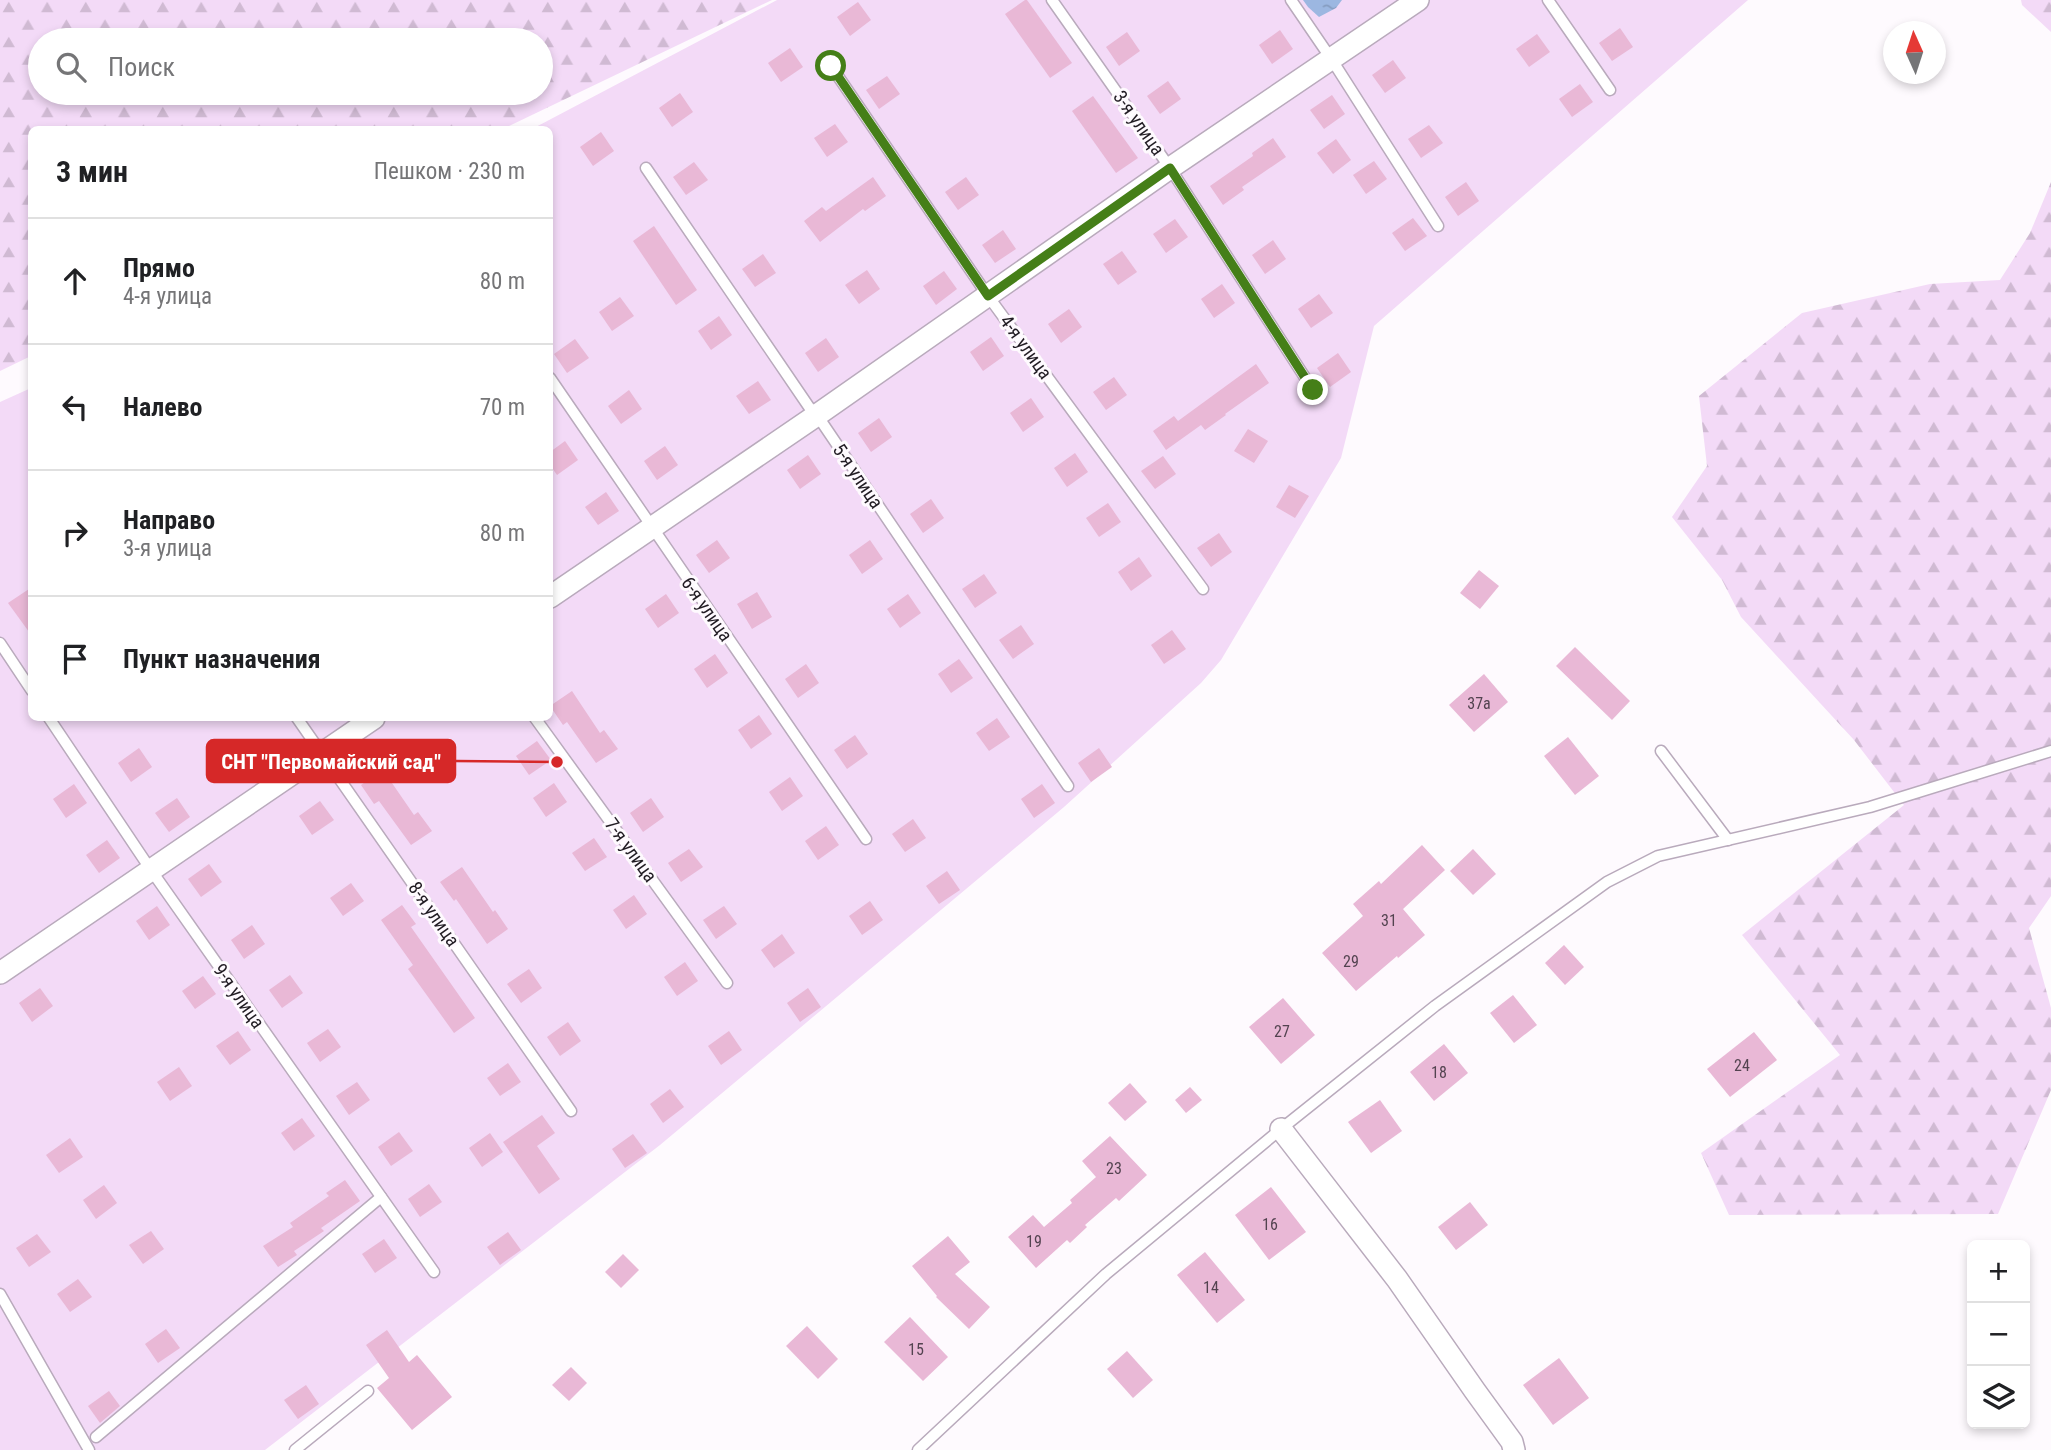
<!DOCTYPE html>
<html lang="ru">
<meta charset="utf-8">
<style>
:root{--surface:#fff;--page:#f6f6f6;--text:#202124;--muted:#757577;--line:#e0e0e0}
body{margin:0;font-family:"Roboto Condensed",sans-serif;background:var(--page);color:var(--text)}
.controls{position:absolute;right:21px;bottom:21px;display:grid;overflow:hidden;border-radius:10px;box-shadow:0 4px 10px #0003}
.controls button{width:63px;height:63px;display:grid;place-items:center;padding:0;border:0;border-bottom:2px solid var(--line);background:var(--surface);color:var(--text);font:35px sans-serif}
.compass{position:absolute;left:1883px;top:21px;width:63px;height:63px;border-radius:50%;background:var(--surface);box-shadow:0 4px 10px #0003;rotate:357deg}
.stop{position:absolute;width:21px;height:21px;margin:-16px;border:5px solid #457f18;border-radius:50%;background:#fff}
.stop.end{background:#457f18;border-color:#fff;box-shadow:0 2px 7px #0008}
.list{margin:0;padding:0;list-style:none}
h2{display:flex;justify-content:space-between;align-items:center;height:91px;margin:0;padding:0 28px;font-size:30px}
h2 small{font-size:23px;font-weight:400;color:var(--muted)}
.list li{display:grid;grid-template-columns:46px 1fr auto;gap:21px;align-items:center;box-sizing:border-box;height:126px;padding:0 28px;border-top:2px solid var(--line)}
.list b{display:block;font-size:26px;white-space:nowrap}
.list p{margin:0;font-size:23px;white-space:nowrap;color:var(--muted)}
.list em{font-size:23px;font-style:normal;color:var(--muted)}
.icon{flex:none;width:38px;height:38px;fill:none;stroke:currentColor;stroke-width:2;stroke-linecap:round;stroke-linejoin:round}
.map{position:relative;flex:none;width:2051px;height:1450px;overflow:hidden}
.search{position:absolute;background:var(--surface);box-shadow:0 4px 10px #0003;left:28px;top:28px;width:525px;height:77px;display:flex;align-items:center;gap:18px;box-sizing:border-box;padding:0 24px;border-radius:38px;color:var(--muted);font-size:26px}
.panel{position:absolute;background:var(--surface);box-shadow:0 4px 10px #0003;left:28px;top:126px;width:525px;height:595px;border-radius:10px}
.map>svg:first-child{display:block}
</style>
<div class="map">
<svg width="2051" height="1450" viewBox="0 0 2051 1450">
<defs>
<pattern id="forest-firs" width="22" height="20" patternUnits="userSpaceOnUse" patternTransform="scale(1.75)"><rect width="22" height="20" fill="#f3daf7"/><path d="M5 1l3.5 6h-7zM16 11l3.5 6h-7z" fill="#d0bad3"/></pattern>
<pattern id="water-ripples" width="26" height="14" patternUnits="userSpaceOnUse" patternTransform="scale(1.75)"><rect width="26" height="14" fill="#9cb7e1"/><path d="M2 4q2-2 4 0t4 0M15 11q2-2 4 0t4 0" fill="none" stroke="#869dc1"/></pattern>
</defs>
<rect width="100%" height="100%" fill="#fefafe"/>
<g fill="url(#forest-firs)" fill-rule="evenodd">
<path d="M0,0H772L503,129L32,130L31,356L0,371ZM541,40V93H40V40Z"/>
<path d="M2021,0H2051V32L2022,5Z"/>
<path d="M2051,182V896L2029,928L2051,1008V1090L1998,1214L1729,1215L1701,1153L1840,1055L1742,935L1904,805L1854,740L1741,617L1722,580L1672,517L1707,466L1699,396L1802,313L1930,284L2000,280L2030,233Z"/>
</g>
<path fill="#f3daf7" d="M777,0H1748L1374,326L1341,458L1221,660L1201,683L1064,807L660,1145L265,1450H0V402L31,388L32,718H550V130L532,129Z"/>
<path fill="url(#water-ripples)" d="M1303,0H1342L1336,8L1319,17L1308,7Z"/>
<g fill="#e9b8d6">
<path d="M1025,0H1027L1072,63L1050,78L1005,14Z"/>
<path d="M858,2L871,20L850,36L837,17Z"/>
<path d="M1620,28L1633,47L1612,61L1599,43Z"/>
<path d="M1280,30L1293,49L1272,64L1259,45Z"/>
<path d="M1127,32L1140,51L1119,66L1106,47Z"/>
<path d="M1537,34L1550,52L1529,67L1516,49Z"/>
<path d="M790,48L803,67L781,82L768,63Z"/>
<path d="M1393,60L1406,78L1385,93L1372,75Z"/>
<path d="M887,76L900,94L879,109L866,90Z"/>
<path d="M1168,81L1181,99L1160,114L1147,96Z"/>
<path d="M1580,84L1593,102L1572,117L1559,99Z"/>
<path d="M680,93L693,112L672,127L659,108Z"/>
<path d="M1332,95L1345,114L1324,129L1310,110Z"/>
<path d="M1093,96L1138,158L1116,173L1072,111Z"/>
<path d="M835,124L848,142L827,157L814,138Z"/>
<path d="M1429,125L1443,143L1421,158L1408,139Z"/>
<path d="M601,132L614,151L593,166L580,147Z"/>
<path d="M1273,138L1286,157L1242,187L1244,190L1223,205L1210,186L1253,156L1252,153Z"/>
<path d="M1336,139L1351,160L1333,174L1317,153Z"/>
<path d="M1374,161L1387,179L1366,194L1353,175Z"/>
<path d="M694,162L708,180L686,195L673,177Z"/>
<path d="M873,177L886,196L865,211L863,209L820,242L804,221L822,207L826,211Z"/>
<path d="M966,177L979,195L958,210L945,192Z"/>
<path d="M1466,182L1479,201L1458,216L1445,197Z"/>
<path d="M1413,218L1427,236L1405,251L1392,233Z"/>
<path d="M1175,219L1188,237L1166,253L1153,234Z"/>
<path d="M654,226L697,290L676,305L633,241Z"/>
<path d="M1003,230L1016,249L995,263L982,245Z"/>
<path d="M1273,240L1286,259L1265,274L1252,255Z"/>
<path d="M1122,251L1137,272L1118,285L1103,264Z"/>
<path d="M763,254L776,273L755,287L742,269Z"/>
<path d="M867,270L880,289L859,304L845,285Z"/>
<path d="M944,271L957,289L936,305L923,286Z"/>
<path d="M1222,284L1235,303L1214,318L1201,299Z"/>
<path d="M1319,294L1333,313L1311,328L1298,309Z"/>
<path d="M620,297L634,316L612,331L599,312Z"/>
<path d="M1069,309L1082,327L1061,343L1048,324Z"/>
<path d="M719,316L732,335L711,350L698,331Z"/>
<path d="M991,337L1004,356L983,371L970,352Z"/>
<path d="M826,338L839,357L818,372L805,353Z"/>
<path d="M575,339L589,358L567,373L554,354Z"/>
<path d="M1338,353L1351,372L1330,387L1317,368Z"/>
<path d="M1256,364L1269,383L1225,414L1226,415L1205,430L1201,425L1166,450L1153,431L1174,416L1178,421Z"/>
<path d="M1114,377L1127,395L1106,410L1093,392Z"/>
<path d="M758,381L771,400L749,414L736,396Z"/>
<path d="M629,390L642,409L621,424L608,406Z"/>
<path d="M1031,398L1044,417L1023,432L1010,413Z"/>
<path d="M879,418L892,437L871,452L858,433Z"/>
<path d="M1248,429L1268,441L1254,463L1234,451Z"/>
<path d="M565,441L578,460L557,475L550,465V452Z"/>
<path d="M665,446L678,465L657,480L644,461Z"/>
<path d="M1075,453L1088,472L1067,487L1054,468Z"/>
<path d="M808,455L821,474L800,489L787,470Z"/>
<path d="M1163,456L1176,474L1155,489L1141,471Z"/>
<path d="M1289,485L1309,496L1295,518L1276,507Z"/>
<path d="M606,492L619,511L598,525L585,507Z"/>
<path d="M931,499L944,518L923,533L910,514Z"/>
<path d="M1108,503L1121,522L1099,537L1086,518Z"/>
<path d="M1219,533L1232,552L1211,567L1197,548Z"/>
<path d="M717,540L730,558L709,573L696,555Z"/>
<path d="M870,540L883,559L862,574L849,555Z"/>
<path d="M1139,557L1152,576L1131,591L1118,572Z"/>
<path d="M1479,570L1499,586L1480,609L1460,593Z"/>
<path d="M984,574L997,593L975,608L962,589Z"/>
<path d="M32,587V636L8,603Z"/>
<path d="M757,592L772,617L752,629L737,604Z"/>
<path d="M666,594L679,613L658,628L645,609Z"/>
<path d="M908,594L921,613L900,628L887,609Z"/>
<path d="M1021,625L1034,644L1013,659L999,640Z"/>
<path d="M1172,630L1186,649L1164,664L1151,645Z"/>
<path d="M1575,647L1630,701L1612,720L1556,666Z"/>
<path d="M715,654L728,673L707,688L694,669Z"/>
<path d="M959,659L973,678L951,693L938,674Z"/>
<path d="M806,664L819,683L798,698L785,679Z"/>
<path d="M1484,674L1508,702L1474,732L1449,705Z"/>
<path d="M572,691L600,733L604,730L618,749L596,763L567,722L563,725L550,706Z"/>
<path d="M759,715L772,734L751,749L738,730Z"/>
<path d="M997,718L1010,737L989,751L976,733Z"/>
<path d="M855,735L868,754L847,769L834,750Z"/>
<path d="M1568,737L1599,776L1575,795L1544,756Z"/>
<path d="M537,741L551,760L529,775L516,756Z"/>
<path d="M139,748L152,767L131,782L118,763Z"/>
<path d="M1099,748L1112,767L1091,782L1078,763Z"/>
<path d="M383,770L414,815L418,812L432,831L411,845L379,801L374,804L361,785Z"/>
<path d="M790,777L803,796L782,811L769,792Z"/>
<path d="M554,783L567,802L546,817L533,798Z"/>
<path d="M74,784L87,803L66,818L53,799Z"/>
<path d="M1042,784L1055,803L1034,818L1021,799Z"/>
<path d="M177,798L190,817L169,832L155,813Z"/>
<path d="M651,798L664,817L643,832L630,813Z"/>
<path d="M320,801L334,820L312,835L299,816Z"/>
<path d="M913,819L926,838L905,852L892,834Z"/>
<path d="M826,826L839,845L818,860L805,841Z"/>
<path d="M594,838L607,857L585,871L572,853Z"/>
<path d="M107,840L120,858L99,873L86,855Z"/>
<path d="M1422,845L1445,870L1403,909L1425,935L1398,958L1397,956L1356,991L1322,953L1363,916L1353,904L1379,881L1381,884Z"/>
<path d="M689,849L703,867L681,882L668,863Z"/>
<path d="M1473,849L1496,874L1473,895L1450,871Z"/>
<path d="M209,864L222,882L201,897L188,879Z"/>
<path d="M462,867L493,912L495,910L508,929L487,944L456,899L454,901L440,882Z"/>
<path d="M947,871L960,890L939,904L926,886Z"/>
<path d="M351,883L364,901L343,916L330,898Z"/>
<path d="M634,895L647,914L626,929L613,910Z"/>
<path d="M870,901L883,920L862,935L849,916Z"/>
<path d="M402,905L416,924L411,927L475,1018L454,1033L408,969L413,965L381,920Z"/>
<path d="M157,906L170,925L149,940L136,921Z"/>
<path d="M724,906L737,924L716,939L703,920Z"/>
<path d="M252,925L265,944L244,959L231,940Z"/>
<path d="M782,934L795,953L774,968L761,950Z"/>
<path d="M1564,945L1584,967L1565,985L1545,963Z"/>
<path d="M685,962L698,981L677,996L664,977Z"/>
<path d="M529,969L542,988L521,1003L507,984Z"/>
<path d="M290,975L303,993L282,1008L269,990Z"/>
<path d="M203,976L216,994L195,1009L182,991Z"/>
<path d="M40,988L53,1006L32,1022L19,1003Z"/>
<path d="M808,988L821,1007L800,1022L787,1003Z"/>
<path d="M1513,995L1537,1025L1514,1043L1490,1013Z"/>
<path d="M1283,998L1315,1035L1281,1064L1249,1027Z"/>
<path d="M568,1022L581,1041L560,1056L547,1037Z"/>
<path d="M328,1029L341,1047L320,1062L307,1043Z"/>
<path d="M238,1031L251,1050L230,1065L216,1046Z"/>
<path d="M729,1031L742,1050L721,1065L708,1046Z"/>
<path d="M1754,1032L1777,1060L1730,1097L1707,1069Z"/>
<path d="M1444,1044L1468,1073L1434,1101L1410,1072Z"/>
<path d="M508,1063L521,1082L500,1096L487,1078Z"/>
<path d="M179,1067L192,1086L170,1101L157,1082Z"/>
<path d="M357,1082L370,1100L349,1115L336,1096Z"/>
<path d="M1130,1083L1147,1102L1125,1121L1108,1103Z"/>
<path d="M1190,1087L1202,1100L1186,1113L1175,1100Z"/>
<path d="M670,1089L684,1107L663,1123L650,1104Z"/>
<path d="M1380,1100L1402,1131L1371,1153L1348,1122Z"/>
<path d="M542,1115L555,1133L537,1146L560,1179L539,1194L503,1142Z"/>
<path d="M302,1118L315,1136L294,1151L281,1133Z"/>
<path d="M399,1132L413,1151L391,1166L378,1147Z"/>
<path d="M490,1133L503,1152L482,1167L469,1148Z"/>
<path d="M633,1134L647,1153L625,1168L612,1149Z"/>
<path d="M1110,1136L1147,1175L1119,1201L1116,1198L1085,1225L1087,1227L1070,1243L1067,1240L1036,1268L1008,1237L1033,1215L1044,1227L1072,1203L1070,1200L1096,1177L1082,1161Z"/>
<path d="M70,1138L83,1157L59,1173L46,1155Z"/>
<path d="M345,1180L360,1201L321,1228L324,1231L294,1251L297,1255L278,1267L263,1246L293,1227L290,1223L329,1196L326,1193Z"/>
<path d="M429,1184L442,1202L420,1217L408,1199Z"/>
<path d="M104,1185L117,1203L96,1219L83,1200Z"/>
<path d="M1271,1187L1306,1232L1269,1260L1235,1215Z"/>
<path d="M1470,1202L1488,1225L1456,1250L1438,1227Z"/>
<path d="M151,1231L164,1249L143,1264L129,1245Z"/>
<path d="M508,1232L521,1250L500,1265L487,1247Z"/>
<path d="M37,1234L51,1252L29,1267L16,1248Z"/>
<path d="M948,1236L970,1262L955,1274L990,1307L969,1329L936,1297L937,1296L912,1266Z"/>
<path d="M384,1239L397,1258L375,1273L362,1254Z"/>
<path d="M1205,1252L1245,1300L1217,1323L1177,1275Z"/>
<path d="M623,1254L639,1270L621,1288L605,1272Z"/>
<path d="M78,1279L92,1297L70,1312L57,1294Z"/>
<path d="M910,1317L948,1357L923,1381L884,1342Z"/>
<path d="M807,1326L838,1359L818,1379L786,1346Z"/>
<path d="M166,1329L180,1348L158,1363L145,1344Z"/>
<path d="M387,1330L409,1362L417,1355L452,1397L412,1430L377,1388L389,1378L366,1345Z"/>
<path d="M1127,1351L1153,1380L1133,1398L1107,1369Z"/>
<path d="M1559,1358L1589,1398L1553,1425L1523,1385Z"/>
<path d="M571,1367L587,1383L569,1401L552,1385Z"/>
<path d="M306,1385L319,1404L298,1419L284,1400Z"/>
<path d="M109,1391L120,1406L100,1423L88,1406Z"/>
</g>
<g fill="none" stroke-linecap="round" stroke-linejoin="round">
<defs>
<g id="service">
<path d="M1052,0L1170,168L1313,390"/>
<path d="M1291,0L1332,60L1438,226"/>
<path d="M1548,0L1610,90"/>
<path d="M831,66L988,296L1203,589"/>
<path d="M646,168L809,407L817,415L1068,786"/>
<path d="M550,378L866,839"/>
<path d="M0,643L32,691"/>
<path d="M49,718L151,870L434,1272"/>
<path d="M297,718L571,1111"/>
<path d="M535,718L727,983"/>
<path d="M1661,751L1728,840"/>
<path d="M0,1294L89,1450"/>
<path d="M96,1437L381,1197"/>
<path d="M295,1450L368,1391"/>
<path d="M918,1450L1106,1274L1281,1129L1435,1006L1607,882L1658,856L1870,807L2051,751"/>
</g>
<g id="minor">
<path d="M550,597L817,415L1170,168L1418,0"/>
<path d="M0,973L374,718"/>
<path d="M1281,1129L1397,1279L1475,1391L1512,1442L1514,1450"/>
</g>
</defs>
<use href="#service" stroke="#b9aabc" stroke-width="13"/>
<use href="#minor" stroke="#b9aabc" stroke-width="24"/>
<use href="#service" stroke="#fff" stroke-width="10"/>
<use href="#minor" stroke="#fff" stroke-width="21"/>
</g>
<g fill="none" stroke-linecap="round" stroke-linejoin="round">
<path stroke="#457f18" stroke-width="9" d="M831,66L988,296L1170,168L1313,390"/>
</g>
<g text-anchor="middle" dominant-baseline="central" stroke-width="6" stroke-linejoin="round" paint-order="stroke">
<g font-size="16" fill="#534350">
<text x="1479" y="703">37а</text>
<text x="1389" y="920">31</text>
<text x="1351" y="961">29</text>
<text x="1282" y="1031">27</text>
<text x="1742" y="1065">24</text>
<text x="1439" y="1072">18</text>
<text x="1114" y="1168">23</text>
<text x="1270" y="1224">16</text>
<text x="1034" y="1241">19</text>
<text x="1211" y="1287">14</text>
<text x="916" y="1349">15</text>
</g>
<g font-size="19" fill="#211c23" stroke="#fefafe">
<text transform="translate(1139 123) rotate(55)">3-я улица</text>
<text transform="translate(1026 347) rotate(54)">4-я улица</text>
<text transform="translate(858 476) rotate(56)">5-я улица</text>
<text transform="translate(707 609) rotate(55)">6-я улица</text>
<text transform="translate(631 850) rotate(54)">7-я улица</text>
<text transform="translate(434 914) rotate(55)">8-я улица</text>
<text transform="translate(239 996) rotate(55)">9-я улица</text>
</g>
</g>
<path fill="none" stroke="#d62828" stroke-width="2.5" d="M557 762L455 761"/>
<circle fill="#d62828" stroke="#fefafe" stroke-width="2.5" cx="557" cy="762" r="7"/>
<rect fill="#d62828" stroke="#d62828" stroke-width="2.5" x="207" y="740" width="248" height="42" rx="7"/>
<g font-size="21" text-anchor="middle" font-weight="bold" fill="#fff">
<text x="331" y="769">СНТ "Первомайский сад"</text>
</g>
</svg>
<div class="controls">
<button>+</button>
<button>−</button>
<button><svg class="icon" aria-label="layers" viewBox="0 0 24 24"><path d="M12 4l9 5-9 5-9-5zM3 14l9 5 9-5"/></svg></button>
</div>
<svg class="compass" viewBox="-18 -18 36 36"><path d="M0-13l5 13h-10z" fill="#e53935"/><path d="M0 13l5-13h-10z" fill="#757577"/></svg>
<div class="stop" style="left:831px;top:66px"></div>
<div class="stop end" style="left:1313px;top:390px"></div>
<div class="search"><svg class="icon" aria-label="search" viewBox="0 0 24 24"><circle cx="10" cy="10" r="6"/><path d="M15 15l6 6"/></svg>Поиск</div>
<section class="panel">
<h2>3 мин<small>Пешком · 230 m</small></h2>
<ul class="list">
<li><svg class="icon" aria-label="ahead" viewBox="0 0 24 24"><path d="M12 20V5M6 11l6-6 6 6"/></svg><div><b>Прямо</b><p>4-я улица</p></div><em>80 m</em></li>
<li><svg class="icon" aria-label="left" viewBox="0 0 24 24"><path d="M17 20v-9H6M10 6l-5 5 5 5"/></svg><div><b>Налево</b></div><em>70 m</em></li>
<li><svg class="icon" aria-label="right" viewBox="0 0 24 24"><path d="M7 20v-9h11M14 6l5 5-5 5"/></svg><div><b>Направо</b><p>3-я улица</p></div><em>80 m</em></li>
<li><svg class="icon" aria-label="arrive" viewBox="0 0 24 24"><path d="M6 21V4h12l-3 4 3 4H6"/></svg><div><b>Пункт назначения</b></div></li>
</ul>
</section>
</div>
